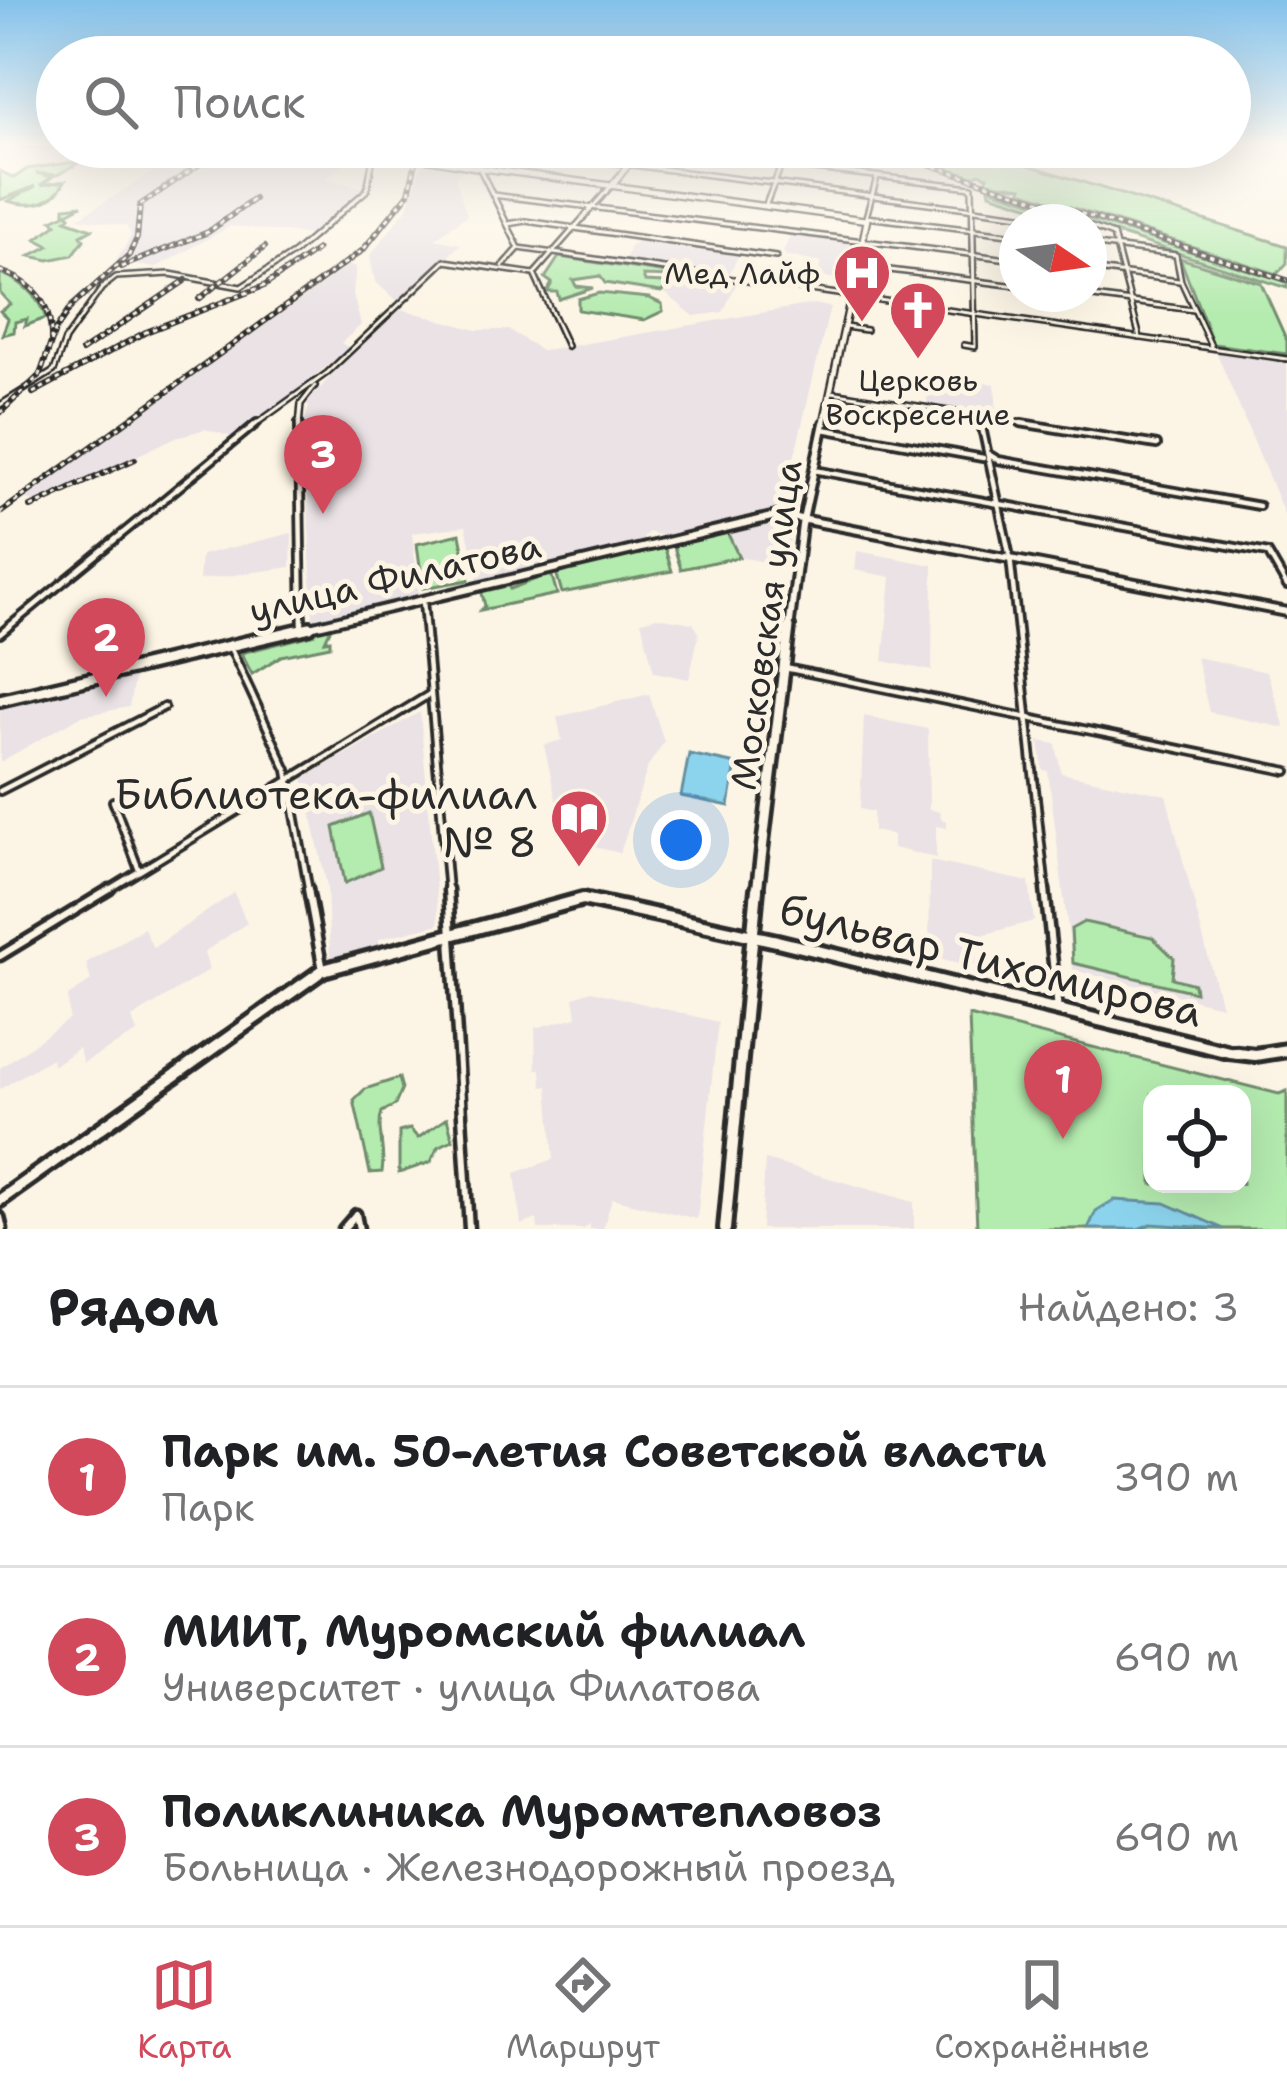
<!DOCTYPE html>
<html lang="ru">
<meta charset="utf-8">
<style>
:root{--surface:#fff;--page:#f6f6f6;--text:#202124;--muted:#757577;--line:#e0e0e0;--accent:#d1495b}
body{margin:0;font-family:"Shantell Sans",sans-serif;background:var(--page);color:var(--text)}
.controls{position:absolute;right:36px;bottom:36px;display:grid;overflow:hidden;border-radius:24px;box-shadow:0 12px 48px #0002}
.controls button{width:108px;height:108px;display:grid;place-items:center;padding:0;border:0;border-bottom:3px solid var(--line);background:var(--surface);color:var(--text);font:60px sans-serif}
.compass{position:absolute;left:999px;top:204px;width:108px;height:108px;border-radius:50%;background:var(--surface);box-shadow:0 12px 48px #0002;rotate:103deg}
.you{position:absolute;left:681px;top:840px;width:42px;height:42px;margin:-30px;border:9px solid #fff;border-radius:50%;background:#1a73e8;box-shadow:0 0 0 18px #1a73e833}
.badge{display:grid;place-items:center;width:78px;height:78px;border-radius:50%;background:var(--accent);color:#fff;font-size:39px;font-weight:700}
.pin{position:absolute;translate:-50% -99px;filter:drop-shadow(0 3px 6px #0008)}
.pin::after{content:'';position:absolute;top:63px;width:42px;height:36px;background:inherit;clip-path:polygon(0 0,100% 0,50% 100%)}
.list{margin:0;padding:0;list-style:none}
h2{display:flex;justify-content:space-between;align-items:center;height:156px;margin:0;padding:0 48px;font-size:51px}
h2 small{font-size:39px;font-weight:400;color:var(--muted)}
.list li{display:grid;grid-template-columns:78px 1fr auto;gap:36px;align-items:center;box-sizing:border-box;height:180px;padding:0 48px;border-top:3px solid var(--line)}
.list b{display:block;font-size:45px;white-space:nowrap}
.list p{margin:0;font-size:39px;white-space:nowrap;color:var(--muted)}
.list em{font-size:39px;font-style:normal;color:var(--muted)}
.icon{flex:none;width:66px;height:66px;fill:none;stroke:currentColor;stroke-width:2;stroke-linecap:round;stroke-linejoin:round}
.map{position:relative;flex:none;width:1287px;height:1229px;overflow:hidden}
.search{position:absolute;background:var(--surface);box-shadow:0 12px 48px #0002;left:36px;right:36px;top:36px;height:132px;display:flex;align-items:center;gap:30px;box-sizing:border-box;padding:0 42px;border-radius:66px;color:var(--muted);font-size:45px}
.sheet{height:696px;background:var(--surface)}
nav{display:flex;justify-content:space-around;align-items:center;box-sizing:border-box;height:168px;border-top:3px solid var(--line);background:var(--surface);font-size:33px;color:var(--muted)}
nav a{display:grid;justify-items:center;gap:6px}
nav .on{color:var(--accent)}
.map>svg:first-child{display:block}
</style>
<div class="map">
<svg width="1287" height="1229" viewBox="0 0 1287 1229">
<rect width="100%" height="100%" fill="#fcf5e5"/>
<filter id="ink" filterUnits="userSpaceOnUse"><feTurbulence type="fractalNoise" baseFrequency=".00833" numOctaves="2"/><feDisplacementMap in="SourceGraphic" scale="24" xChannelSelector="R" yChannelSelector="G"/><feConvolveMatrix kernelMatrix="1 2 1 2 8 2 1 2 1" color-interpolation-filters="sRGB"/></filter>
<g filter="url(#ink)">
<g fill="#eae2e5">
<path d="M169,147H366L326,179L366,188L311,235L231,226L155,268L116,262L131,235L126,226L78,218L159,168L139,165Z"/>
<path d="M423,162L464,167L455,177L467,215L435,239L461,244L400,303L375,282L370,256L408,207Z"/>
<path d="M791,233L854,242L844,280L817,276L821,263L787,256L783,252Z"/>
<path d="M640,239L740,253L727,278L625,262L629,248Z"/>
<path d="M347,266H356L353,294L361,325L341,343L350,348L236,438L205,429L172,439L35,504L25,497Z"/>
<path d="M675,277L736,285L723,312L694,316L665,293Z"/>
<path d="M813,304L830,307L784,500L770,511L667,537L648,532L641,542L478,581L466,526L412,533L419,595L313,619L312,600L318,591H312L311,579L305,418L309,406L305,405L350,355L401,309L477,330H509L542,351Z"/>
<path d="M1215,349L1287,359V521Z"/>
<path d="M932,373L995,384L997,417L926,406Z"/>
<path d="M773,519L791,526L787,566L739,557L726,530Z"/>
<path d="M292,533L291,567L199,580L201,555Z"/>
<path d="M857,551L933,565L932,671L883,661L891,577L855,570Z"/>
<path d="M657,617L693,623L699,633L689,679L654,672L641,621Z"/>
<path d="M1196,657L1267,672L1285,728L1209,712Z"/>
<path d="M135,674L129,707L81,716L0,762V706Z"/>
<path d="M649,694L664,742L648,766L620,853L565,840L544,745L562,740L557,717Z"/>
<path d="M420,712L439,924L379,939V944L330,960L327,886L303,778Z"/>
<path d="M864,716L928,729L929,809L940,812L941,819L947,821V828L936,826V858L893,848V835L873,831V812L860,809Z"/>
<path d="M1039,741L1056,744L1061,773L1166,795L1221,1006L1073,970L1048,771L1043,770Z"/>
<path d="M930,861L1029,882L1034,921L975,937L977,967L929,956Z"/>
<path d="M234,893L247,923L204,952L209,970L132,1018L137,1033L83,1063L78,1048L53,1066L51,1058L0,1089V1068L69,1019L68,996L91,981L86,963L144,928L153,948Z"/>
<path d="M591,991L718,1022L697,1219L612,1198L603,1229H590V1224L584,1229H538L537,1219L521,1225L515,1173L554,1159L548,1086L542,1087L541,1069H536L535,1028L577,1017L574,997Z"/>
<path d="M765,1160L914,1202V1229H761Z"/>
</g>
<g fill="#b4ebaf" stroke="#708b6d" stroke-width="3" fill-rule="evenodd">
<path d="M903,147H971L1287,246V263L1277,274L1021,191L1022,187L986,182L988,176L979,173L973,176L902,154Z"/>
<path d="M82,161L57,175L36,173L52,177L41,185L65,181C52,205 33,208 8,201L36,186L0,200V171L14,178L27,169Z"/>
<path d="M989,188L1287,282V288L990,193Z"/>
<path d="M82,205L67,213L70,216L66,220L92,229L81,235L84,240L73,255L49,260L30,256L49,246L36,239L57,224L52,220L65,214V207Z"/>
<path d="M559,257L666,273L673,277L643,276L645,282L664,283L668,287L661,292L605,283L600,276L573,280L576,286L593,288L559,299L557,292H547L552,283L545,278Z"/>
<path d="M1180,258L1261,283L1287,341V354L1213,344Z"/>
<path d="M0,273C22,281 38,296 46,318L25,326L27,319L15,322L14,332L2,335L8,319L0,311L10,304L0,293Z"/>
<path d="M599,293L649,298L662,304L663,311L644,320L578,310V299Z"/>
<path d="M726,530L739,557L681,569L673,544Z"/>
<path d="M460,534L469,580L423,588L417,544Z"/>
<path d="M664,546L672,571L562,593L556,572Z"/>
<path d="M551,573L557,594L481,610L485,606L481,589L508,585L510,589Z"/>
<path d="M326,625L330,630L325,641L330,640V646L281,656L252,674L241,653L316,634L281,640Z"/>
<path d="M369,813L381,867L345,883L334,827Z"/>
<path d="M1084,922L1152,937L1174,958L1172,978L1194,984L1195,992L1073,963L1071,929Z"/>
<path d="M969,1016L1279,1094L1287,1091V1229H977ZM1152,1094H1242V1184H1152Z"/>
<path d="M399,1078L402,1089L395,1105L382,1112C376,1130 386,1151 382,1172L370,1173L354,1100L365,1089Z"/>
<path d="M447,1118L453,1140L438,1147L431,1162L399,1173V1132L410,1129L418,1138Z"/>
</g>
<g fill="#8cd4ed" stroke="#65909f" stroke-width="3">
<path d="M689,754L736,764L729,806L681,796Z"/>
<path d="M1114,1200L1165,1203L1224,1229L1151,1224L1138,1229H1088L1096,1211Z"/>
</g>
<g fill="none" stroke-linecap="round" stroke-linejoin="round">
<defs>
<g id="street-far2">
<path d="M19,144L71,147"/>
<path d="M469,147L519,248"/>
<path d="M491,147L1076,222"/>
<path d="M620,147L972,187L975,347L964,345"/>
<path d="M877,177L866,217L1017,235"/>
<path d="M493,195L1017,260"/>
<path d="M766,204L779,171"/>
<path d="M508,224L526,221L776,257"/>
<path d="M1089,226L1113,235L1140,338"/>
<path d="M1089,244L1176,255L1181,281L1211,346"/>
<path d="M519,248L1287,359"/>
<path d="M503,266L519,248"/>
<path d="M858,266L1017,286"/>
<path d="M1089,269L1179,281"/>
<path d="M534,274L612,185"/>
<path d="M534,274L567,346"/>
<path d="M1070,294L1193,310"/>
<path d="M845,327L866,330"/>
<path d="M832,392L1040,426"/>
<path d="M0,405L54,371L65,340L102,288L116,277L170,274L241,287L294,253L367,190L375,147"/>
<path d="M980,417L982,426"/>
<path d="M253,426L327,373L445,261L534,274"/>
<path d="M299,426L301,404L315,386"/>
</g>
<g id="street-far1">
<path d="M299,423L302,627"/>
<path d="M981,423L1010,557L1046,892"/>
<path d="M1021,423L1157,445"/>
<path d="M823,429L983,458"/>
<path d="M988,454L998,460L1259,506"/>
<path d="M814,470L1268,553L1287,586"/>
<path d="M423,601L448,892"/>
<path d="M0,634L257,423"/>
<path d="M229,645L287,770L309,892"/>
<path d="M785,668L1287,771"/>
<path d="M0,791L164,707"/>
<path d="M113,801L139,870"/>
<path d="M105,892L430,694"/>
</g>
<g id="street">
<path d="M308,889L322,965"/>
<path d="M448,889L469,1229"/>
<path d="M1045,889L1058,1010"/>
<path d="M0,956L110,889"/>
<path d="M356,1214L359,1229"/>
<path d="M0,1217L3,1229"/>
<path d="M343,1229L356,1214"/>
</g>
<g id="secondary-far3">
<path d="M413,147L416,157L480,168L867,220L823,426"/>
<path d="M613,184L643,147"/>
</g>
<g id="secondary-far2">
<path d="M297,630L780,515L1287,612"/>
<path d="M789,630L802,525L824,423"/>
</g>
<g id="secondary-far1">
<path d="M0,700L310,627"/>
<path d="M757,892L789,627"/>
</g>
<g id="secondary">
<path d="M0,1200L323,970L583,899L777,941L1229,1052L1255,1055L1287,1050"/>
<path d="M725,1229L757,889"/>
</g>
</defs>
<use href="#street-far2" stroke="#2b2b2b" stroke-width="8"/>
<use href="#street-far1" stroke="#2b2b2b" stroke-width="12"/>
<use href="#street" stroke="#2b2b2b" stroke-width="15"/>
<use href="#secondary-far3" stroke="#2b2b2b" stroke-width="9"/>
<use href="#secondary-far2" stroke="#2b2b2b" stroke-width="14"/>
<use href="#secondary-far1" stroke="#2b2b2b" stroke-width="18"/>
<use href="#secondary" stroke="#2b2b2b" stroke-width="20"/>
<use href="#street-far2" stroke="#fcf5e5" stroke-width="3"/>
<use href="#street-far1" stroke="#fcf5e5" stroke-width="4.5"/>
<use href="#street" stroke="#fcf5e5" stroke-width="6"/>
<use href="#secondary-far3" stroke="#fcf5e5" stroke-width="4.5"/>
<use href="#secondary-far2" stroke="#fcf5e5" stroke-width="6"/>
<use href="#secondary-far1" stroke="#fcf5e5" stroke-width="9"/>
<use href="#secondary" stroke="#fcf5e5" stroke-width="10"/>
<defs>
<g id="rail">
<path d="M875,147L1287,280"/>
<path d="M121,267L208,232L254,199"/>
<path d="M0,271C34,282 52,304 51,340"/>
<path d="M199,299L265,247"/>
<path d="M82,351L186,280"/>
<path d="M33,393L146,332L264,286L317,250"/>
<path d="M0,413L40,375L55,331L71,307L129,255L137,238L140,205L225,147"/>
<path d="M31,507L135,459"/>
<path d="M0,513L363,250L409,193L419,147"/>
</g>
</defs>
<use href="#rail" stroke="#2b2b2b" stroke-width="6"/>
<use href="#rail" stroke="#fcf5e5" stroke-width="3" stroke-dasharray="4.5" stroke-linecap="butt"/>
</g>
</g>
<linearGradient id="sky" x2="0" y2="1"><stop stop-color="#83c1ea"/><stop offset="0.46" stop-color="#fefaf3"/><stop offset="1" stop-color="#fefaf3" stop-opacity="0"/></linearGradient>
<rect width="1287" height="316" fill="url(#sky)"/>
<defs>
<symbol id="hospital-pin" viewBox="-11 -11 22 30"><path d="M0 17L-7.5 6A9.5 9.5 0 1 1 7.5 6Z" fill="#d1495b" stroke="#fcf5e5"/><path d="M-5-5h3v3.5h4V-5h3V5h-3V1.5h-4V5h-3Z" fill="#fff"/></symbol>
<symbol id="church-pin" viewBox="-11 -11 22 30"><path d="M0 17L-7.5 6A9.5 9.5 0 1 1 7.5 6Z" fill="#d1495b" stroke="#fcf5e5"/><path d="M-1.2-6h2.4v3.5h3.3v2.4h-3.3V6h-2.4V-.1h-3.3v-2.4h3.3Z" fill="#fff"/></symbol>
<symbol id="library-pin" viewBox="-11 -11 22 30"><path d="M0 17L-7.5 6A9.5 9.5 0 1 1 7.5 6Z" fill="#d1495b" stroke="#fcf5e5"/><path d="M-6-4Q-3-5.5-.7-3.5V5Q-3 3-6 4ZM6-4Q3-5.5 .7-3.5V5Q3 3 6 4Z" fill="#fff"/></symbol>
</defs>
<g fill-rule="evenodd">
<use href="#hospital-pin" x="829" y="240" width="66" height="90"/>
<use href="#church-pin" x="885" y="277" width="66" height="90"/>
<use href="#library-pin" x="546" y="785" width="66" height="90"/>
</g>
<g text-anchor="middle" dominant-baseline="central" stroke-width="10" stroke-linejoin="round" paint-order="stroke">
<g font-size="30" fill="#2b2b2b" stroke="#fcf5e5" text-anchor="end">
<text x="820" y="273">Мед Лайф</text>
<text x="918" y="380" text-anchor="middle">Церковь<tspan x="918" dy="34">Воскресение</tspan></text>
</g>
<g font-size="36" fill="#2b2b2b" stroke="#fcf5e5">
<text transform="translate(395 578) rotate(-13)">улица Филатова</text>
<text transform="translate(766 625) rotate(-82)">Московская улица</text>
</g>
<g font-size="42" fill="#2b2b2b" stroke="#fcf5e5" text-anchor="end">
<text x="537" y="794">Библиотека-филиал<tspan x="537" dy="48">№ 8</tspan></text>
</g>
<g font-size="42" fill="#2b2b2b" stroke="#fcf5e5">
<text transform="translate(991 960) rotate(14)">бульвар Тихомирова</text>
</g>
</g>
</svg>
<div class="controls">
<button><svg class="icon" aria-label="locate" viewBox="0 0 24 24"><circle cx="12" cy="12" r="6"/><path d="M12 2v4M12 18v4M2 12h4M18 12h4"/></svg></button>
</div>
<svg class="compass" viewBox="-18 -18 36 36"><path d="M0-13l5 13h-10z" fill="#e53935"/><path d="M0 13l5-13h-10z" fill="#757577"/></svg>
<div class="you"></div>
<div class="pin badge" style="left:1063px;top:1139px">1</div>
<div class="pin badge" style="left:106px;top:697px">2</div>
<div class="pin badge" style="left:323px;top:514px">3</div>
<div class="search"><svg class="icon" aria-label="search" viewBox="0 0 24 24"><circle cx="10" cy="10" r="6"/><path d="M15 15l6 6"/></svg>Поиск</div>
</div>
<section class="sheet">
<h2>Рядом<small>Найдено: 3</small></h2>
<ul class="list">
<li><span class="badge">1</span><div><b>Парк им. 50-летия Советской власти</b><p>Парк</p></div><em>390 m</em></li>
<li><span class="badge">2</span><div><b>МИИТ, Муромский филиал</b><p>Университет · улица Филатова</p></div><em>690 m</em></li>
<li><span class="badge">3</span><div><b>Поликлиника Муромтепловоз</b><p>Больница · Железнодорожный проезд</p></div><em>690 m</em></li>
</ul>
</section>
<nav>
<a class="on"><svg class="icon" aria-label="map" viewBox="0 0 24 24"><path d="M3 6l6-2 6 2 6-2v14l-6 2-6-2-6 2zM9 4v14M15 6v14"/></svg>Карта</a>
<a><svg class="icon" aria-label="directions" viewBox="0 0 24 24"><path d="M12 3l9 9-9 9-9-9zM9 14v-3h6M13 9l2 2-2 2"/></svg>Маршрут</a>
<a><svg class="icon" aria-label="saved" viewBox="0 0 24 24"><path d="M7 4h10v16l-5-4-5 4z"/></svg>Сохранённые</a>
</nav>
